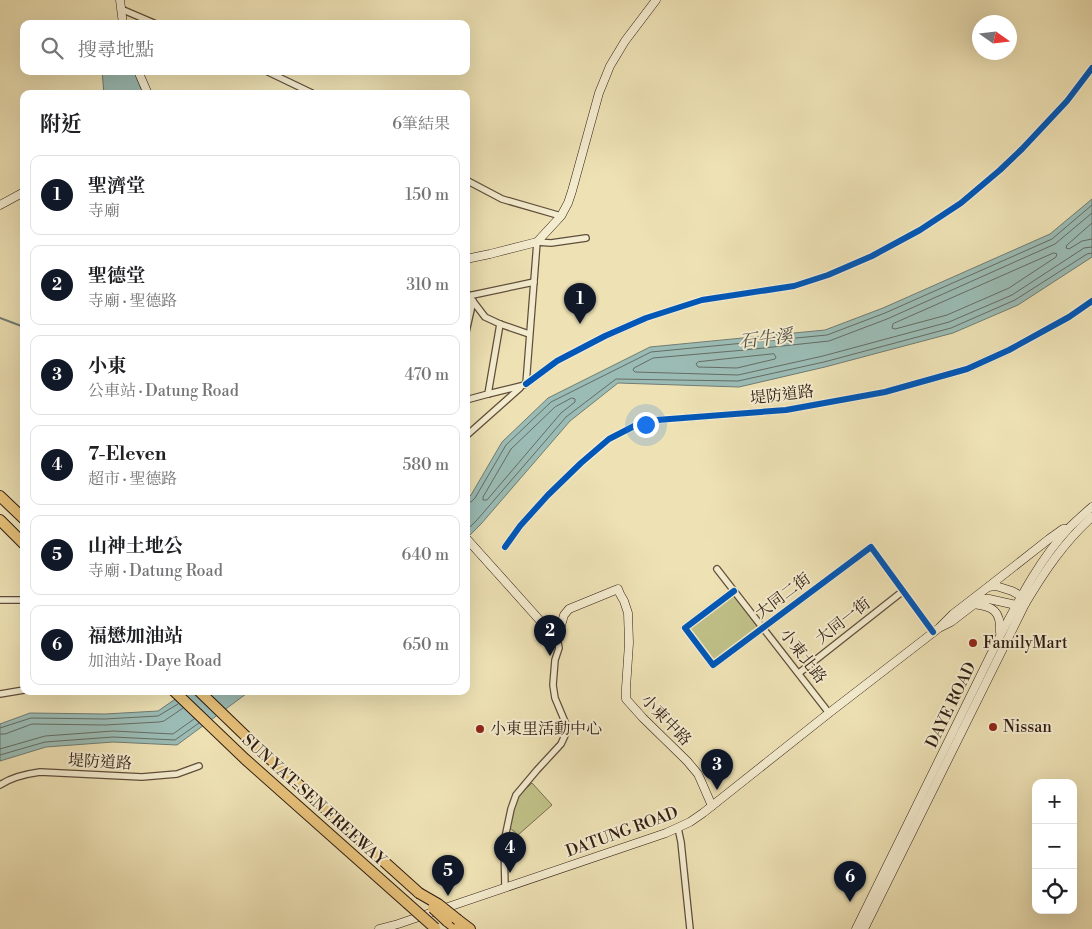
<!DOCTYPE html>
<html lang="zh-TW">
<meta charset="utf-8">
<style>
:root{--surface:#fff;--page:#f6f6f6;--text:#202124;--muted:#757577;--line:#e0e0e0;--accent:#111827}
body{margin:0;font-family:"Libre Bodoni","Noto Serif TC",serif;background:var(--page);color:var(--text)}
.controls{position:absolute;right:15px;bottom:15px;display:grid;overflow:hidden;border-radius:10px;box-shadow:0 5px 20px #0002}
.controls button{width:45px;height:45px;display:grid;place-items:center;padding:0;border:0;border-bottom:1px solid var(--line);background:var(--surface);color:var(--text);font:25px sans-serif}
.compass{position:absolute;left:972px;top:15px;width:45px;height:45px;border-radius:50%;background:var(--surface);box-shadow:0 5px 20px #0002;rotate:104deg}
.you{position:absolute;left:645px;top:424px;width:18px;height:18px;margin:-12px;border:4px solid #fff;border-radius:50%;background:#1a73e8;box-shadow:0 0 0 8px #1a73e833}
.badge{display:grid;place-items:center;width:32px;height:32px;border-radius:50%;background:var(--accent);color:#fff;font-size:16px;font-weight:700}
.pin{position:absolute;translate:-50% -41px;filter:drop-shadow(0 1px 2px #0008)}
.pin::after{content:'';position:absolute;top:26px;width:18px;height:15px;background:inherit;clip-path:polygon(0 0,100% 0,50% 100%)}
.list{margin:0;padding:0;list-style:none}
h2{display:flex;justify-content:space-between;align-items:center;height:65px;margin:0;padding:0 20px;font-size:21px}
h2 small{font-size:16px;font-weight:400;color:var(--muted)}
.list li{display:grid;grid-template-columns:32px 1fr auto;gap:15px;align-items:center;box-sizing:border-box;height:80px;margin:0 10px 10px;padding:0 10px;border:1px solid var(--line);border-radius:10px}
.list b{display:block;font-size:19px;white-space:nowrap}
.list p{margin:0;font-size:16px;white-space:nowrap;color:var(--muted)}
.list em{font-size:16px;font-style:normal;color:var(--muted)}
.icon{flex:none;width:28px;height:28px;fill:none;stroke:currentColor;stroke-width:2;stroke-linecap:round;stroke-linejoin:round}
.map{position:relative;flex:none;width:1092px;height:929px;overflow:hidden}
.search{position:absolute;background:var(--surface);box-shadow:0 5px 20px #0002;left:20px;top:20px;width:450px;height:55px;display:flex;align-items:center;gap:12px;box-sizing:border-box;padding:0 18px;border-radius:10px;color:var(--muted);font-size:19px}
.panel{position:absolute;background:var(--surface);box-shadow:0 5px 20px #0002;left:20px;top:90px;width:450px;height:605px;border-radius:10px}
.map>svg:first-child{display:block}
</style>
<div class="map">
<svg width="1092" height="929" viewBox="0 0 1092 929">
<rect width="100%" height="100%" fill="#eee2b5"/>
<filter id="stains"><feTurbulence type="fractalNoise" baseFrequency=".004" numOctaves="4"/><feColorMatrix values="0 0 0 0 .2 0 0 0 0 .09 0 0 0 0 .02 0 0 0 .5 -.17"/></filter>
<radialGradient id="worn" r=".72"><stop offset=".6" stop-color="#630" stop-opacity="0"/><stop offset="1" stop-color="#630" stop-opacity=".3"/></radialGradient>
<g fill="#c0c188" stroke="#786e4e">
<path d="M734,594L758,628L712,661L688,627Z"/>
<path d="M532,783L552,805L518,835L509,827L512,814L518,796Z"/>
</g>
<g fill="#9bbcb5" stroke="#707c74">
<path d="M102,71H134L143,94H104Z"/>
<path d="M1092,199V257L1018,305L953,333L825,367L739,387L618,383L570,421L481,524L466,539V500L471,495L502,442L548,398L650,347L825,330L883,308L1050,234Z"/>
<path d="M187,691H250L177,745L113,742L46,747L0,761V724L30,713L105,714L158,711Z"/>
</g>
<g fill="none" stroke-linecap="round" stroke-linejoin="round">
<g stroke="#656c64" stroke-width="1">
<path d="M1092,213L1055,244L887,319L829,341L745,350L653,358L634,368L633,370L635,372L738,375L823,356L949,322L1012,295L1084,248L1092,247"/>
<path d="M1092,223L1067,245L1066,248L1069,249L1082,241L1092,239"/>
<path d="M1054,253L1057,254L1056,257L1009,288L947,315L895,329L892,328L893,324Z"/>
<path d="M774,354L776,357L775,359L737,368L698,367L696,364L698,362Z"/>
<path d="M572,398L575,399V402L561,413L487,500H483V497L511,449L555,407Z"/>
<path d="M466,503L471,502L475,498L506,445L551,402L651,352L827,335L885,313L1052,239L1092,205"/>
<path d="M466,531L477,520L566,417L616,379L738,381L824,362L951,328L1015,300L1087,254L1092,253"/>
<path d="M0,728L31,718L105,719L158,716L178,704"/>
<path d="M0,734H5L32,724L105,725L159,722L164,721L183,708"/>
<path d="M0,749L45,736L113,731L173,734L194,719"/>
<path d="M0,755L45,742L113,737L175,740L199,723"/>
</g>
<path stroke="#707c74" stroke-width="2" d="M0,318L24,327"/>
<defs>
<g id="street">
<path d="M121,9L156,24"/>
<path d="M266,71L314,94"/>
<path d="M466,180L502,199L561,216"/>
<path d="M466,292L485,317L500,324L529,334"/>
<path d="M468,296L534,282"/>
<path d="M466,332L473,301"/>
<path d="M526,384L557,361L605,336L646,318L702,300L794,286L828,275L872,256L920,230L961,203L1000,170L1022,149L1067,101L1092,68"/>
<path d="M488,394L500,324"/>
<path d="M466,400L488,394L521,386L526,384L537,242L551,243L586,238"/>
<path d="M466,436L520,388"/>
<path d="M505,547L520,526L548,495L581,463L609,439L644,421L786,410L885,392L967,369L1009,350L1069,317L1092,301"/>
<path d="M717,569L829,713"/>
<path d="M734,591L685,628L713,665L871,547L933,632"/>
<path d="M0,600H24"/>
<path d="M799,673L903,591"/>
<path d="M142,691H147"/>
<path d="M0,694L24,690"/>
<path d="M0,785C12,777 25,774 40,772L142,777L177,774L199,766"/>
<path d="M678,828L681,842L690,929"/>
<path d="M505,887L504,842L511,809L516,795L537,770L561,744L568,729L555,698L553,685L555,660L559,648L556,632"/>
</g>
<g id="secondary">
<path d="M120,0L123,24"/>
<path d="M138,71L148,94"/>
<path d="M0,205L24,192"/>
<path d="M466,259L490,254L537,242L561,216L568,203L572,191L599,93L610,66L625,41L656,0"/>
<path d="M466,538L544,625L552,632H556L560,629L564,615L569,609L618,589L620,594L624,601L628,613L629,643L626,688V699L643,718L687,761L698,774L712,806"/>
<path d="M988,587L1049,539L1063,529H1067"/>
<path d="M973,604C993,606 1001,611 1000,632"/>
<path d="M379,929L398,924L666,833L690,822L703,813L829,713L939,628L953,614L988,587L996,586L1012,591L1021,596L1025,604L1016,605L989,599H981L951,622L939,628"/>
<path d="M856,929L1000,636C1020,598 1040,559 1069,528C1076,521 1084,514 1092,507"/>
<path d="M864,929L1025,604C1044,572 1064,542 1092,517"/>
</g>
<g id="highway">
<path d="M0,496L24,519"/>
<path d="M0,520L24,544"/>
<path d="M174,691L245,759L407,903"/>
<path d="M199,691L259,749L419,893"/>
<path d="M458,920L470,929"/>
<path d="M447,921L457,929"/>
</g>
</defs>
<use href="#street" stroke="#5f4e3c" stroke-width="8"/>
<use href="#secondary" stroke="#2f1c13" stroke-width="9"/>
<use href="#highway" stroke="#2f1c13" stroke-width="12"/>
<use href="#street" stroke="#f4eccf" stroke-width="5.5"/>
<use href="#secondary" stroke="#f4eccf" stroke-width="8"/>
<use href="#highway" stroke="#e7c17a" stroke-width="10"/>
<defs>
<g id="highway-bridge">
<path d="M419,893L438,904L458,920"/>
<path d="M407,903L435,928"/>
<path d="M433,908L447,921"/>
</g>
</defs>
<use href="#highway-bridge" stroke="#2f1c13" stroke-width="12" stroke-linecap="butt"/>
<use href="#highway-bridge" stroke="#e7c17a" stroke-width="10"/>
<defs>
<g id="cycleway">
<path d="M526,384L557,361L605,336L646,318L702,300L794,286L828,275L872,256L920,230L961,203L1000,170L1022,149L1067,101L1092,68"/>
<path d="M505,547L520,526L548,495L581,463L609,439L644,421L786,410L885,392L967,369L1009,350L1069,317L1092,301"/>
<path d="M734,591L685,628L713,665L871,547L933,632"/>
</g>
</defs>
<use href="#cycleway" stroke="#f4eccf" stroke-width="9"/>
<use href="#cycleway" stroke="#0057b8" stroke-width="6"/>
</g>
<g fill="#8f2418" stroke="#f4eccf" stroke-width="2">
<circle cx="973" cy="643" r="5"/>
<circle cx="993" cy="727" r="5"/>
<circle cx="480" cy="729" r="5"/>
</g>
<g text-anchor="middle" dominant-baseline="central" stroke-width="4" stroke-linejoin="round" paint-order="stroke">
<g font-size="16" fill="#2f1c13" stroke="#f4eccf">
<text transform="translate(782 395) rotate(-7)">堤防道路</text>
<text transform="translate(783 596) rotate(-37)">大同二街</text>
<text transform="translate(843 621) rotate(-38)">大同一街</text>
<text transform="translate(803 656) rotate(52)">小東北路</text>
<text transform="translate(951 705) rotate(-64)">DAYE ROAD</text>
<text transform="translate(666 720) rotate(46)">小東中路</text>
<text transform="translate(100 762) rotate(3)">堤防道路</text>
<text transform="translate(314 800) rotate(42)">SUN YAT-SEN FREEWAY</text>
<text transform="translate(622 832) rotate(-20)">DATUNG ROAD</text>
</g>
<g font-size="16" fill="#2f1c13" stroke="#f4eccf" text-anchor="start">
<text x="983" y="643">FamilyMart</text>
<text x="1003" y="727">Nissan</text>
<text x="490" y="729">小東里活動中心</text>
</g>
<g font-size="18" font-style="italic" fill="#4f4c44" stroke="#f4eccf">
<text transform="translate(766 339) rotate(-7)">石牛溪</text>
</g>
</g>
<rect width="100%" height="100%" filter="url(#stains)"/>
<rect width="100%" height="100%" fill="url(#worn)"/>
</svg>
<div class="controls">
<button>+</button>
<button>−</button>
<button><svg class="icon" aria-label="locate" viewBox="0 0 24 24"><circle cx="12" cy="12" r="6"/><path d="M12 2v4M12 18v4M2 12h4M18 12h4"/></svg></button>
</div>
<svg class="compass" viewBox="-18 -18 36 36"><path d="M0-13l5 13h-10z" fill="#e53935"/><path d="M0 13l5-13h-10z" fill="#757577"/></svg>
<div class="you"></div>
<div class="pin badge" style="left:580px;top:324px">1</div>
<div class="pin badge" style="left:550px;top:656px">2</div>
<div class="pin badge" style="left:717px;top:790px">3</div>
<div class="pin badge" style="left:510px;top:873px">4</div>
<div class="pin badge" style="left:448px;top:896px">5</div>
<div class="pin badge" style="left:850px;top:902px">6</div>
<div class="search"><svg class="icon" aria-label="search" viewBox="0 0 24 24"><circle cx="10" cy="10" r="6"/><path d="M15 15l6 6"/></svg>搜尋地點</div>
<section class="panel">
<h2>附近<small>6筆結果</small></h2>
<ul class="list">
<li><span class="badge">1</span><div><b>聖濟堂</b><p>寺廟</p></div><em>150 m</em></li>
<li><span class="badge">2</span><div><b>聖德堂</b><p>寺廟 · 聖德路</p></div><em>310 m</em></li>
<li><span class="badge">3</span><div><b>小東</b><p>公車站 · Datung Road</p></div><em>470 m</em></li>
<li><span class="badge">4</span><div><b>7-Eleven</b><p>超市 · 聖德路</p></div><em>580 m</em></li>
<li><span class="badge">5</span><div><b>山神土地公</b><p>寺廟 · Datung Road</p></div><em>640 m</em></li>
<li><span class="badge">6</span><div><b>福懋加油站</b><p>加油站 · Daye Road</p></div><em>650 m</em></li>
</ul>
</section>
</div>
